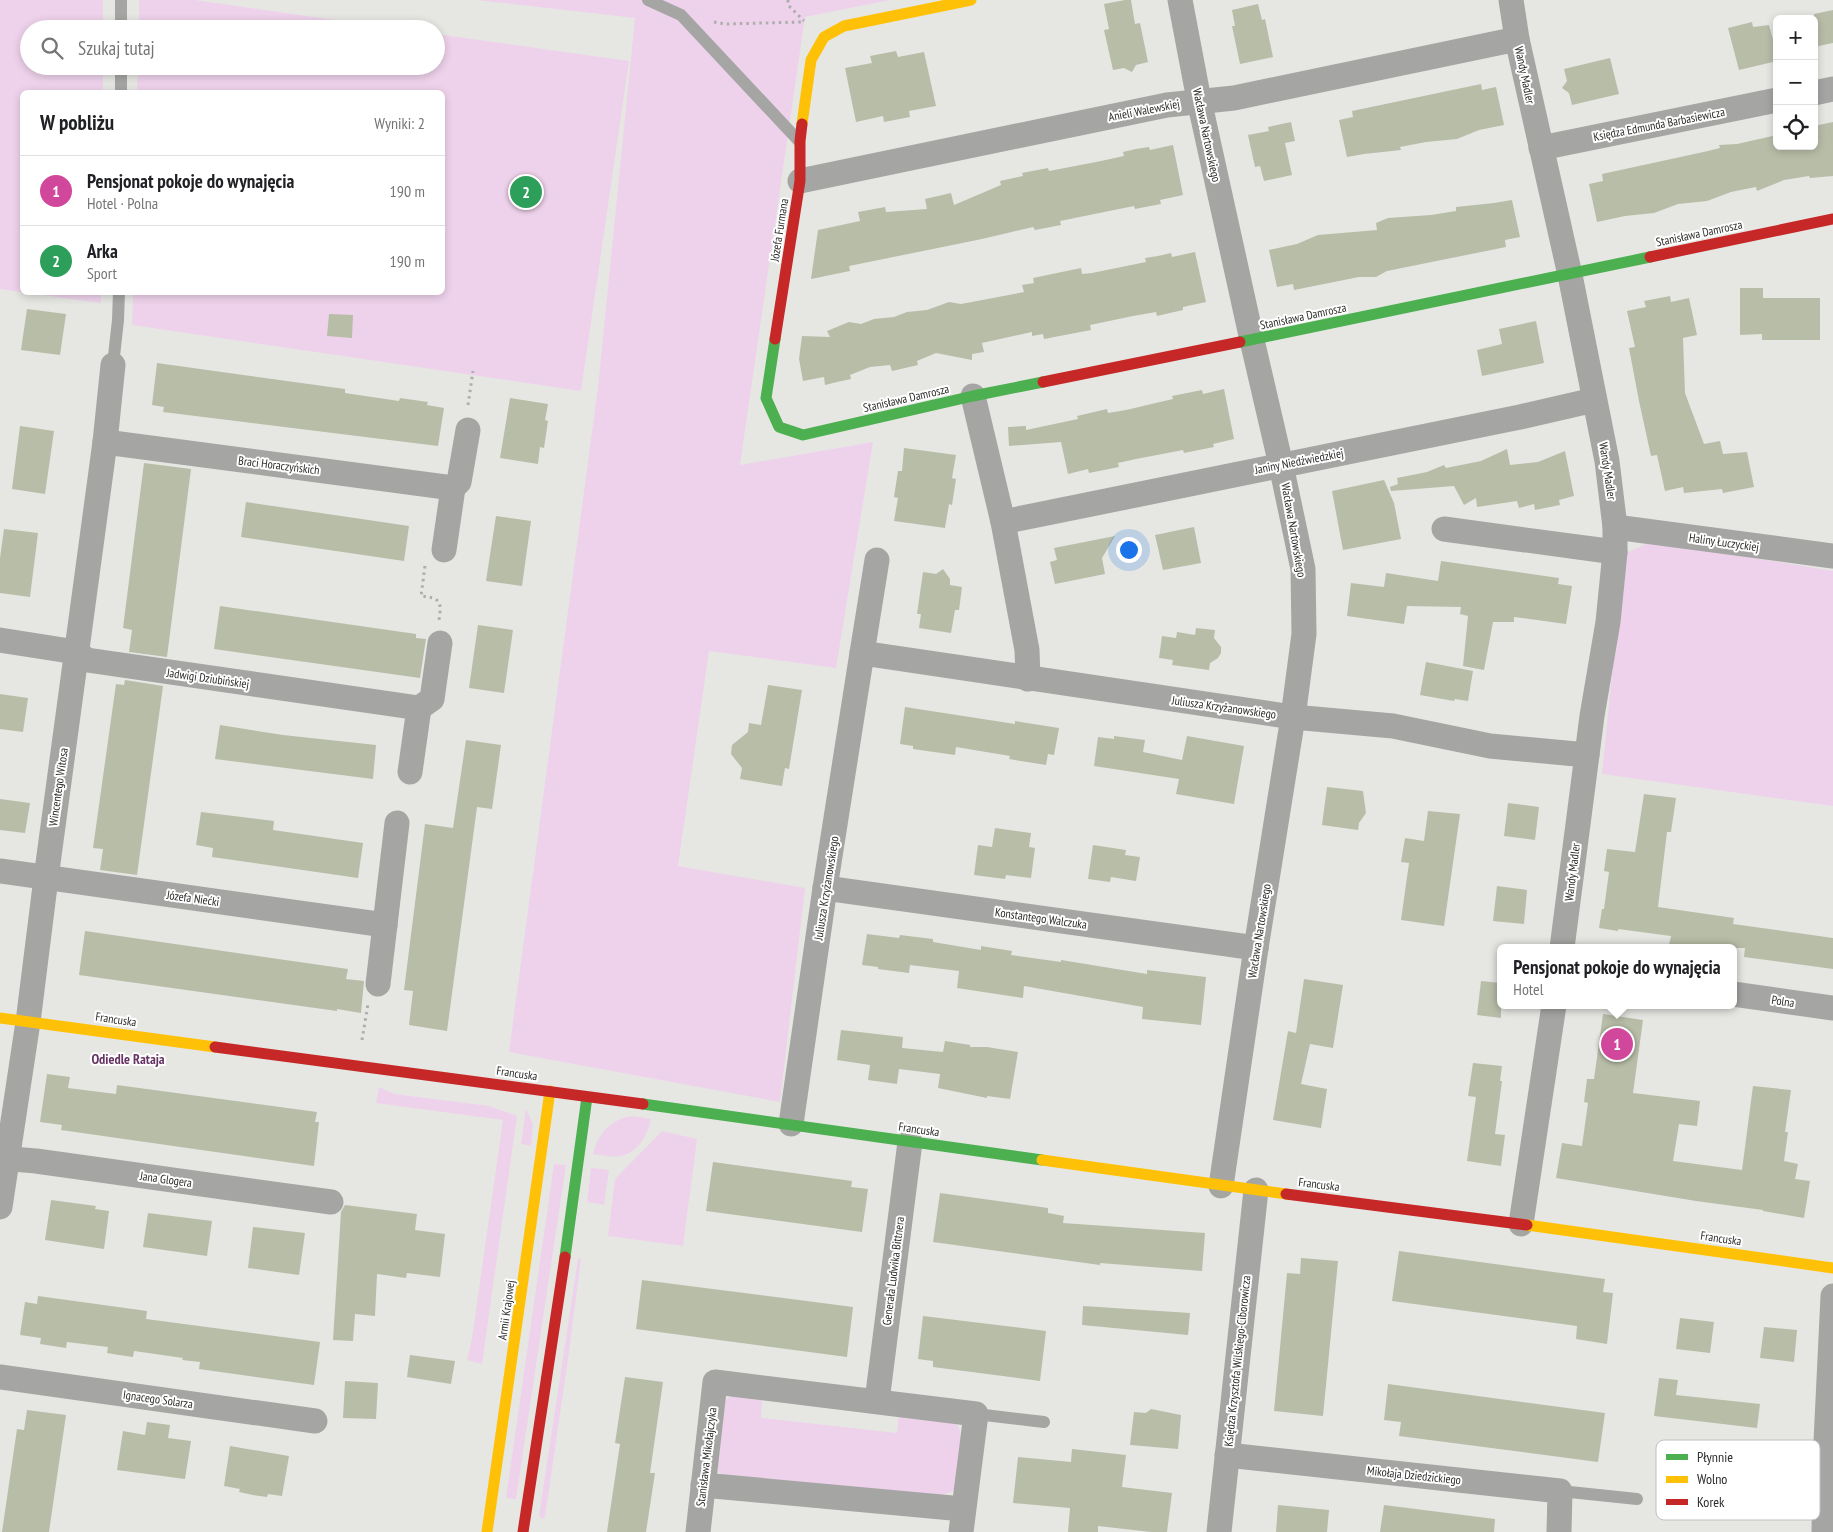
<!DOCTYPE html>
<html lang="pl">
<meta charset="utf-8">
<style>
:root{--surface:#fff;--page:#f6f6f6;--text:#202124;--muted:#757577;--line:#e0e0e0;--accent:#6d6e6b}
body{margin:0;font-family:"PT Sans Narrow",sans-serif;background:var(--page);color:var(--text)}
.controls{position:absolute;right:15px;top:15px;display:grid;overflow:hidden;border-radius:8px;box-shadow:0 2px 8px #0003}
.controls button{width:45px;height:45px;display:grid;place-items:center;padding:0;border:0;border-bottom:1px solid var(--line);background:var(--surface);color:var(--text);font:25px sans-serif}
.you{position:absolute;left:1128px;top:549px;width:18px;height:18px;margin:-12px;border:4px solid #fff;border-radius:50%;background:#1a73e8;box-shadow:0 0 0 8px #1a73e833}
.badge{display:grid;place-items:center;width:32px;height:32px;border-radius:50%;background:var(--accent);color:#fff;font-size:16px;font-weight:700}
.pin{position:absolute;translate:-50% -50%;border:2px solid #fff;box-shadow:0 1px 5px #0006}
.popup{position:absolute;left:1497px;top:944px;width:240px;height:65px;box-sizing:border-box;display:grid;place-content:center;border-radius:8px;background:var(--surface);filter:drop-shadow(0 1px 4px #0005);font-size:16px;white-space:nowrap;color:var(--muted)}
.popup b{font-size:19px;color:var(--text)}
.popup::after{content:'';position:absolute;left:50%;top:100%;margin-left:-10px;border:10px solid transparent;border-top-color:var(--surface)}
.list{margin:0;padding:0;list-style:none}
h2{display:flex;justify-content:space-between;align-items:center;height:65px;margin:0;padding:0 20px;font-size:21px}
h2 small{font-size:16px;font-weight:400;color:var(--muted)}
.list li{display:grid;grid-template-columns:32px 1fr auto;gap:15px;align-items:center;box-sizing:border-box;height:70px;padding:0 20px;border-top:1px solid var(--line)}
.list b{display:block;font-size:19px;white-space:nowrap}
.list p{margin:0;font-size:16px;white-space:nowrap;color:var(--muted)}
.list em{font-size:16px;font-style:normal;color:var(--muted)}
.icon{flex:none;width:28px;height:28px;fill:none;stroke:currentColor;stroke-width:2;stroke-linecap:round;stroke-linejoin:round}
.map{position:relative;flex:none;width:1833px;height:1532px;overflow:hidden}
.search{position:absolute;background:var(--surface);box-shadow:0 2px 8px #0003;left:20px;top:20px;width:425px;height:55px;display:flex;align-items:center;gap:12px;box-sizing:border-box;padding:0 18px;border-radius:28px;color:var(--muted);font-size:19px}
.panel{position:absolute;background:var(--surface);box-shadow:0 2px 8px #0003;left:20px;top:90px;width:425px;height:205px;border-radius:8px}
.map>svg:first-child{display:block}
</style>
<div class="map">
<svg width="1833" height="1532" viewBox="0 0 1833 1532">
<rect width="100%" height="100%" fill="#e6e7e3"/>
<g fill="#eed2eb">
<path d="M0,0H103V29H29V66H103V92H22V292L0,289Z"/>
<path d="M139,0H195L399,29H139Z"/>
<path d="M476,0H890L805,17L740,465L873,442L836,668L709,651L678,866L805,888L780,1102L509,1052L598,387L635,18Z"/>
<path d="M436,34L629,61L581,391L132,325L133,293L442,292V92H137L138,66H436Z"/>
<path d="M28,293H101V303Z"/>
<path d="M1653,541L1833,571V806L1602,774L1624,554Z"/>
<path d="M379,1087L394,1094L489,1106L517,1116L482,1364L467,1360L472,1338L503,1120L376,1103Z"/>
<path d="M526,1108L533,1124L531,1146L521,1144Z"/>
<path d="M634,1116L651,1119C648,1134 638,1153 621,1156C612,1158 601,1155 593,1154C598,1133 612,1118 634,1116Z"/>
<path d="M662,1131L697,1139L683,1246L608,1236L615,1179Z"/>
<path d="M554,1164L566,1165L516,1499L506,1498Z"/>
<path d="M591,1168L609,1170L604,1205L587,1202Z"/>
<path d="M581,1258L569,1352L545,1517L542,1519L539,1516L578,1259Z"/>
<path d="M734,1395L762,1397L761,1418L897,1433L899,1414L955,1423C968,1434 958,1471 956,1487L953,1491L942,1495L724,1476L719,1472L716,1467L723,1401Z"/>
</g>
<g fill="#b8bda8">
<path d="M1125,0H1131L1135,24L1140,23L1148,62L1136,65L1132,72L1124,68L1113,70L1104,30L1109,29L1104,4Z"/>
<path d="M1258,4L1262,20L1265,19L1273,57L1240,64L1232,26H1235L1232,10Z"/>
<path d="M1833,10V43L1814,47V14Z"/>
<path d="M1752,22L1753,27L1769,25L1777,54V61L1739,70L1728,28Z"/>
<path d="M896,51L898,57L924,52L936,106L909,111L910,117L884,122L883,116L856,122L845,68L872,63L870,56Z"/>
<path d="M1610,58L1619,94L1572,105L1569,93L1562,88L1567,81L1564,69Z"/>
<path d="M1481,84L1482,90L1496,87L1504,125L1479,130L1457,139L1426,142L1400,147L1401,150L1364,154L1347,157L1339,120L1353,117L1352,111Z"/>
<path d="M1291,122L1295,141L1285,143L1292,175L1264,181L1260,166L1255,167L1248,135L1269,131L1268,127Z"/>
<path d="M1833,122V176L1810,178L1809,176L1784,180L1757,191L1756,187L1731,192L1707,201L1678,204L1654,213L1625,216L1597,222L1589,184L1603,181L1602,174L1708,151L1720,148L1719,145L1737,144L1777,135V146H1814V126Z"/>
<path d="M1173,145L1183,195L1160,200L1161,204L1135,209L1134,206L1060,221L1061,225L1035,230L1033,227L982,239L849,266L850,271L811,279L818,230L860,221L858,212L885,207L886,212L927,209L925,199L951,193L954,205L1001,185L1000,181L1023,176L1022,173L1048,168L1049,171L1101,161L1124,156L1123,152L1136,149L1149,147L1150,150Z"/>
<path d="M1512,200L1520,237L1505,240L1506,247L1387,271L1376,277H1359L1294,290L1293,284L1277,287L1269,250L1297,244L1318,235L1377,230L1376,223L1388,218L1431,215L1456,211V207L1494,203Z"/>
<path d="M1195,252L1206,302L1183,307V310L1157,316L1156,312L1133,316L1090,325L1091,330L1044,339L1043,334L1032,336V332L982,343L984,352L972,354V360L936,353L917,361L918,365L892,371L890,365L870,367L850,375L851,379L837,382L825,385L824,377L803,381L799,359L802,336L830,337L827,331L849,322L861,324L874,319L894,317L907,312L927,310L949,302L961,304L1024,292L1022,285L1034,283L1033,278L1081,268L1082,274L1092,273L1146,262L1145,258L1158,256L1171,253L1172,257Z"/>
<path d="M1740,288H1763V298H1820V340H1762V334L1740,335Z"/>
<path d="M1670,296L1671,302L1689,298L1697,335L1683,338L1685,393L1704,444L1720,441L1723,454L1747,452L1754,487L1723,493L1722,489L1684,493L1683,487L1665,491L1657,455L1651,456L1639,401L1629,348L1635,347L1627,311L1646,307L1644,301Z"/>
<path d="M27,309L66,314L60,355L21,350Z"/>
<path d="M329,314L353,315L352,338L327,336Z"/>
<path d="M1536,321L1544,363L1482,376L1477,350L1502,344L1499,329Z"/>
<path d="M157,363L345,389V393L399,401L400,398L428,402L427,405L444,408L438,446L163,412L164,407L152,405Z"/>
<path d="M1224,389L1234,439L1213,444L1214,447L1184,453L1183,450L1136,459L1118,463L1119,467L1089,473L1088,469L1068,474L1061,442L1009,446L1008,427L1026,426V430L1078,419L1077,416L1107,409L1108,413L1126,410L1173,399L1172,396L1202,390L1203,394Z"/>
<path d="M510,398L548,404L545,420L548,421L544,448L540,447L538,464L500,458Z"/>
<path d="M20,426L54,431L45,494L12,489Z"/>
<path d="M904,448L956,455L952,478L956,479L952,505L949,504L945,528L894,521L898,498L894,497L898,471H902Z"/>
<path d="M1507,449L1510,465L1538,462L1565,451L1574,496L1559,500L1560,505L1535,510L1534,504L1519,508L1517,501L1477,507L1476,498L1464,505L1454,486L1391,491L1390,487L1398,484L1397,478L1427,472L1444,465L1446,468L1481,461Z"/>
<path d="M144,463L191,469L167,657L129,652L132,630L123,628Z"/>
<path d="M1384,480L1394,503L1401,539L1343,550L1332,491Z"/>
<path d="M246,502L409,526L404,561L241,537Z"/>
<path d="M496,516L531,521L522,586L486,581Z"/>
<path d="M1194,527L1201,563L1163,570L1155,535Z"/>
<path d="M4,529L38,533L30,597L0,593V558Z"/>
<path d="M1115,536L1102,558L1105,574L1055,584L1050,562L1057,560L1054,548Z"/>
<path d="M1441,561L1559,578L1558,584L1572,586L1566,624L1514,617V622H1493L1484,670L1463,666L1468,616L1460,614L1461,607L1407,606L1404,624L1347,616L1351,583L1384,587L1386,573L1438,581Z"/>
<path d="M943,569L950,579V585L962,587L959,610H955L951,633L919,628L921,614H917L923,572L936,574Z"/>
<path d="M220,606L416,634V638L426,639L420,678L214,649Z"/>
<path d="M478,625L513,630L504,693L469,688Z"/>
<path d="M1196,628L1215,630L1214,638L1221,647V653L1218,658L1210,663L1209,670L1172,665L1173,660L1159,658L1162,636L1176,638L1177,632L1195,635Z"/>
<path d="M1426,662L1473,671L1468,701L1455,699L1454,701L1420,695Z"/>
<path d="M125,680L163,686L137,875L100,870L103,849L93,848L116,684L124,685Z"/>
<path d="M768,685L802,690L789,769L785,768L782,786L740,779L742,768L731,754L732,745L748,732L749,723L761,725Z"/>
<path d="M0,694L28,698L23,732L0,729Z"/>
<path d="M905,707L1015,724V721L1059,728L1054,755L1048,754L1046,765L1009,759L1010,756L956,747L955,755L913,749V746L900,744Z"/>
<path d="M220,725L283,735L376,745L373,779L215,759Z"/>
<path d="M1114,736L1145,740L1143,752L1182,760L1187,736L1244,746L1234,804L1176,794L1179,779L1094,766L1098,737L1114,739Z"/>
<path d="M466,740L501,745L492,809L477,807L447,1031L409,1025L413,991L404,990L425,824L453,828Z"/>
<path d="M1327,787L1363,791L1366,813L1359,823L1358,830L1322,825Z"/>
<path d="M1644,794L1676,798L1671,832H1667L1658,907L1734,918L1733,924L1833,938V969L1744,957L1745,948H1685L1669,945L1671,936L1618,929V931L1599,928L1602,909H1604L1609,872L1604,871L1607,849L1635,852Z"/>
<path d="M0,799L30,803L25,833L0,830Z"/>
<path d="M1508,803L1539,807L1535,840L1504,836Z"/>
<path d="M1428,811L1460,814L1444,926L1401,920L1409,863L1401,862L1405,838L1424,841Z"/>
<path d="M201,812L274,821L273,830L363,843L358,878L212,857L213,848L196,845Z"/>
<path d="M995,828L1031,833L1029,847L1035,848L1031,878L1006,875L1005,879L974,875L978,845L992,847Z"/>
<path d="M1093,845L1126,850L1125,855L1140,857L1136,881L1111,877L1110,882L1088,879Z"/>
<path d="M1497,886L1527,890L1524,924L1493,921Z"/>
<path d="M85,931L348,969L346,979L364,981L361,1013L337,1009V1011L79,975Z"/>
<path d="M867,934L899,938L900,935L933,939V942L981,950V946L1012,951L1011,955L1061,962V960L1147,974V970L1206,977L1201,1025L1142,1019L1143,1007L1024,986L1023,998L957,988L959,971L910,965L909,973L878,969V967L862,965Z"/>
<path d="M1304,979L1343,985L1333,1048L1310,1044L1301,1084L1327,1089L1321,1128L1273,1120L1288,1031L1296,1033Z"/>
<path d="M1481,981L1501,983V1018L1477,1015Z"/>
<path d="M1603,1014L1643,1020L1633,1093L1700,1101L1697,1126L1679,1124L1673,1161L1742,1170L1753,1086L1791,1090L1785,1132H1788L1784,1161L1798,1164L1795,1179L1810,1181L1804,1218L1763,1211V1210L1696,1201L1556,1178L1562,1143L1582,1146L1588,1103L1584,1102L1587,1079H1594Z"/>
<path d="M841,1030L903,1037L902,1048L943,1052L945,1041L970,1045V1047H987L1018,1052L1010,1099L987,1096V1098L938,1088L940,1074L899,1069L897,1084L868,1080L870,1065L837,1060Z"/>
<path d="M1473,1063L1502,1066L1500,1081H1502L1495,1134L1505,1135L1501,1166L1467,1161L1476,1097L1468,1096Z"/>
<path d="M47,1074L70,1077L68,1088L116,1094L117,1085L317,1112L315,1122H319L314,1166L61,1130L62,1125L40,1122Z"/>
<path d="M713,1162L852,1181L851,1187L868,1189L862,1232L706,1211Z"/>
<path d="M940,1193L1048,1208V1213L1064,1216L1063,1223L1205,1233L1202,1271L1100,1263V1265L933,1242Z"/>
<path d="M51,1200L96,1206L95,1209L109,1211L104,1249L45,1240Z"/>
<path d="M345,1205L417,1214L415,1230L445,1234L440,1277L407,1273L406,1278L377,1274L375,1316L355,1314L353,1341L333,1340L341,1212Z"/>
<path d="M148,1213L212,1221L207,1256L143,1247Z"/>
<path d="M253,1227L305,1233L299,1275L248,1268Z"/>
<path d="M1399,1251L1605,1279L1603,1292L1613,1293L1607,1344L1576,1339L1577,1326L1392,1301Z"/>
<path d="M1301,1258L1338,1261L1323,1416L1274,1411L1287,1273L1300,1274Z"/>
<path d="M642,1280L853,1307L847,1357L636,1329Z"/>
<path d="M38,1296L147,1311L146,1319L320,1342L314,1385L199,1369L200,1362L182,1360L183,1358L134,1351L133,1357L119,1355L107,1353L108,1347L67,1342L66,1348L40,1344L41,1338L20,1335L25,1302L37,1304Z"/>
<path d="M1083,1306L1190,1313L1188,1335L1082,1325Z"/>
<path d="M923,1316L1046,1331L1040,1381L933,1367V1361L918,1359Z"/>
<path d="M1680,1318L1714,1322L1710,1353L1676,1349Z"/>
<path d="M1764,1327L1797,1330L1794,1362L1760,1358Z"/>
<path d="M410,1355L455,1361L451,1384L407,1377Z"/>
<path d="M625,1377L663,1382L650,1473H655L646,1532H607L620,1444L615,1443Z"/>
<path d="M1659,1378L1678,1380L1676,1395L1760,1404L1757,1428L1654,1416Z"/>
<path d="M345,1381L378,1383L376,1419L343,1418Z"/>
<path d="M1388,1384L1605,1413L1598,1462L1399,1436L1401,1422L1384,1420Z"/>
<path d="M1151,1409L1181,1415L1178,1449L1130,1445L1134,1412L1146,1413Z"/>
<path d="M27,1410L66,1415L49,1532H2L17,1429L24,1430Z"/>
<path d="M147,1422L170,1425L168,1438L191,1441L185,1479L117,1470L123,1431L145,1435Z"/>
<path d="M230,1446L289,1456L282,1496L268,1494L267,1497L253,1495L239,1492L240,1489L224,1486Z"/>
<path d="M1772,1447L1795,1449L1793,1480L1769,1478Z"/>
<path d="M1072,1449L1126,1455L1122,1487L1172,1493L1167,1532H1151L1098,1526V1532H1068L1070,1508L1013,1503L1018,1457L1071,1462Z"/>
<path d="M1278,1505L1329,1510L1327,1532H1276Z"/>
<path d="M1384,1505L1495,1519L1494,1532H1380Z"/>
</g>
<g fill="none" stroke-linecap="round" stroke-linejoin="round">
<g stroke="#adadac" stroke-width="3" stroke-dasharray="2.5 4" stroke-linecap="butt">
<path d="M788,0V5L804,21"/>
<path d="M714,22L725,24L802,22"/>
<path d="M468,405L473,371"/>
<path d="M425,566L421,596C440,598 442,601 439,620"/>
<path d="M362,1040L368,1004"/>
</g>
<g stroke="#a5a6a4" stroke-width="12">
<path d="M648,0L681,15L798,140"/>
<path d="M121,29V0"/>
<path d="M121,92V66"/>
<path d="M113,365L118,320L119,292"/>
<path d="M976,1414L1044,1422"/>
<path d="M1560,1491L1637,1499"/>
</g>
<g stroke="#a5a6a4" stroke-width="25">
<path d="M1180,0L1199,100L1252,340L1281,465L1303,569L1304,634L1293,717L1256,948L1221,1186"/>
<path d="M1511,0L1517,39L1570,275L1607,461L1615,527V552L1608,622L1592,716L1562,948"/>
<path d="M1814,93L1833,89"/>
<path d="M1541,148L1777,100"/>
<path d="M800,181L1167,105L1234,98L1517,39"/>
<path d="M973,396L1003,522L1027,650L1028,679"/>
<path d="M105,442L453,488"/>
<path d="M1003,522L1520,417L1594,400"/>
<path d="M1615,527L1833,556"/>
<path d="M1444,529L1615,552"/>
<path d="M444,550L453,488L459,482L468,430"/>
<path d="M0,640L76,652L87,660L419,708L432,699L440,643"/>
<path d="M862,653L877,560"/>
<path d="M410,772L419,708"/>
<path d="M0,871L385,925"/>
<path d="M825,888L1256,948"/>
<path d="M378,984L397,823"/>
<path d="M1733,994L1833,1008"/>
<path d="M791,1124L825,888L862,653L1293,717L1393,726L1490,746L1587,755"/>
<path d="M0,1158L36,1161L331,1202"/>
<path d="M0,1207L28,1022L46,878L105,442L113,365"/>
<path d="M1521,1224L1554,1005"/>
<path d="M0,1377L315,1421"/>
<path d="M877,1401L910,1142"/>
<path d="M1227,1455L1560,1491L1559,1532"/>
<path d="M703,1485L963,1509"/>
<path d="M698,1532L715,1382L976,1414L961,1532"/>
<path d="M1219,1532L1256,1190"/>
<path d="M1824,1532L1825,1462L1833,1296"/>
</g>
<g stroke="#4caf50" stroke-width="11">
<path d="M775,339L766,398L779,427L803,435L973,396L1043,382"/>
<path d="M1240,342L1650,257"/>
<path d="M643,1104L1042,1160"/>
<path d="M565,1257L587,1097"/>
</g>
<g stroke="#ffc107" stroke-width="11">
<path d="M802,124L811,60L824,37L844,26L971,0"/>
<path d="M0,1018L215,1047"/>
<path d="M1042,1160L1286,1194"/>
<path d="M1527,1225L1833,1268"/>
<path d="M487,1532L550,1091"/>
</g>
<g stroke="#c62828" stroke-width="11">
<path d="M1650,257L1833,219"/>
<path d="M775,339L800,181V141L802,124"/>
<path d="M1043,382L1240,342"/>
<path d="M215,1047L643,1104"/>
<path d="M1286,1194L1527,1225"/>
<path d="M523,1532L565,1257"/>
</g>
</g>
<g text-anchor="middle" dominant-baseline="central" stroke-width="4" stroke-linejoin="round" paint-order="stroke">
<g font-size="12" fill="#2c2d2a" stroke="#fff">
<text transform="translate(1525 75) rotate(78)">Wandy Madler</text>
<text transform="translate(1144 110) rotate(-11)">Anieli Walewskiej</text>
<text transform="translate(1659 124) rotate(-11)">Księdza Edmunda Barbasiewicza</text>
<text transform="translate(1207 135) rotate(78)">Wacława Nartowskiego</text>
<text transform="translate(779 230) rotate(-81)">Józefa Furmana</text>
<text transform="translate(1699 233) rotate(-12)">Stanisława Damrosza</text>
<text transform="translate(1303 316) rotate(-12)">Stanisława Damrosza</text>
<text transform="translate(906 398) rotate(-13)">Stanisława Damrosza</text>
<text transform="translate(1299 461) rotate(-11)">Janiny Niedźwiedzkiej</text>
<text transform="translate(279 465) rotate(7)">Braci Horaczyńskich</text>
<text transform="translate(1608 471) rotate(81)">Wandy Madler</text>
<text transform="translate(1294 530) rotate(80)">Wacława Nartowskiego</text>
<text transform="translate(1724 542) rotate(8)">Haliny Łuczyckiej</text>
<text transform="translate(208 678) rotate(8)">Jadwigi Dziubińskiej</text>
<text transform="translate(1224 707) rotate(8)">Juliusza Krzyżanowskiego</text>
<text transform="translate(58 787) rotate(-82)">Wincentego Witosa</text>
<text transform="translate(1572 872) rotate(-83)">Wandy Madler</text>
<text transform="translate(826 888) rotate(-81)">Juliusza Krzyżanowskiego</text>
<text transform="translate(193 898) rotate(8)">Józefa Niećki</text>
<text transform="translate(1041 918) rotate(8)">Konstantego Walczuka</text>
<text transform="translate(1259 931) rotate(-81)">Wacława Nartowskiego</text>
<text transform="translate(1783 1001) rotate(8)">Polna</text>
<text transform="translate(116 1019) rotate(8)">Francuska</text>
<text transform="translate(517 1073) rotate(8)">Francuska</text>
<text transform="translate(919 1129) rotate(8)">Francuska</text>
<text transform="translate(166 1179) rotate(8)">Jana Glogera</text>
<text transform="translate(1319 1184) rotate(7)">Francuska</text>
<text transform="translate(1721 1238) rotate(8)">Francuska</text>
<text transform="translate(893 1271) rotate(-83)">Generała Ludwika Bittnera</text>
<text transform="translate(506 1310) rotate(-82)">Armii Krajowej</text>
<text transform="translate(1237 1361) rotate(-84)">Księdza Krzysztofa Wilskiego-Ciborowicza</text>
<text transform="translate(158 1399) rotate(8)">Ignacego Solarza</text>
<text transform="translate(706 1457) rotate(-83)">Stanisława Mikołajczyka</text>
<text transform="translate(1414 1475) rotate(6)">Mikołaja Dziedzickiego</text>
</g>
<g font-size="14" font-weight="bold" fill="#653364" stroke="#fff">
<text x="128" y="1059">Odiedle Rataja</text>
</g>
</g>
<rect x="1656" y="1440" width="164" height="80" rx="8" fill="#fff" stroke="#c0c0bf" stroke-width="1"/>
<rect x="1666" y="1454" width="22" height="6" fill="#4caf50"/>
<rect x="1666" y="1476" width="22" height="7" fill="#ffc107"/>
<rect x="1666" y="1499" width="22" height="6" fill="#c62828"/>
<g font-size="14" fill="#2c2d2a">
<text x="1697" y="1462">Płynnie</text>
<text x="1697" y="1484">Wolno</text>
<text x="1697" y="1507">Korek</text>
</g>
</svg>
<div class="controls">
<button>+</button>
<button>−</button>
<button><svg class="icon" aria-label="locate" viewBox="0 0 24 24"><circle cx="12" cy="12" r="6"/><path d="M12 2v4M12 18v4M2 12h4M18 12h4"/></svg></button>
</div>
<div class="you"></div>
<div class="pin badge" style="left:1617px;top:1044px;background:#d1479c">1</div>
<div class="popup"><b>Pensjonat pokoje do wynajęcia</b>Hotel</div>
<div class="pin badge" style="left:526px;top:192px;background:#2e9e5b">2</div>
<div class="search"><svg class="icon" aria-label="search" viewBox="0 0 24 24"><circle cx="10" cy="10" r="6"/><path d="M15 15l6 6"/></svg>Szukaj tutaj</div>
<section class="panel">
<h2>W pobliżu<small>Wyniki: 2</small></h2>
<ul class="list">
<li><span class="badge" style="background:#d1479c">1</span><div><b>Pensjonat pokoje do wynajęcia</b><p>Hotel · Polna</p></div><em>190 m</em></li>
<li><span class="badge" style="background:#2e9e5b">2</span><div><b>Arka</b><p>Sport</p></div><em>190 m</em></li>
</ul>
</section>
</div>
